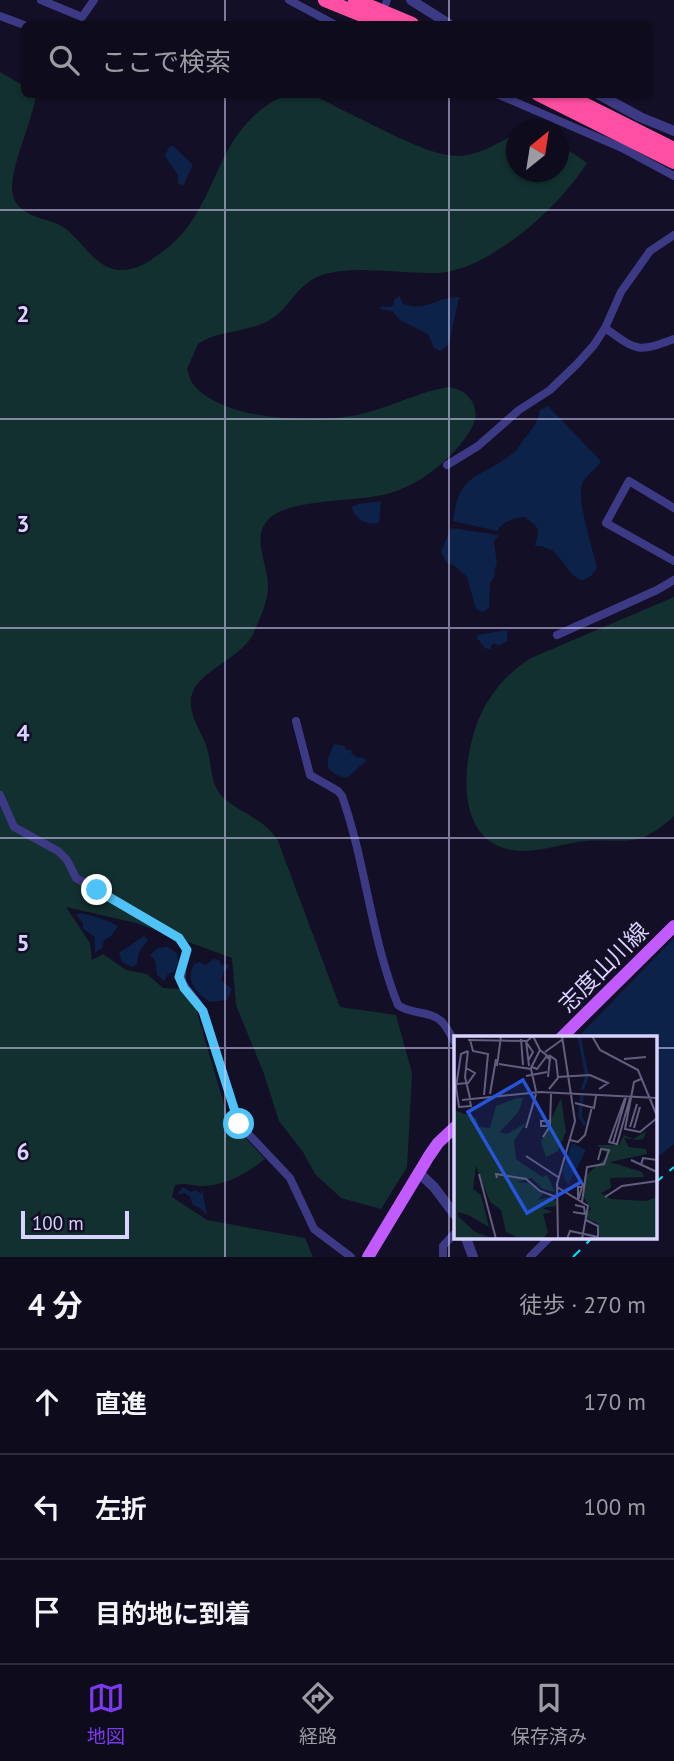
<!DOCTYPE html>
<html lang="ja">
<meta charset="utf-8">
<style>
:root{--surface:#0e0b1c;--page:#1c1929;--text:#f1f3f6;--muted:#9b9ba3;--line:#2e2b3b;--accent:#7c3aed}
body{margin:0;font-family:"PT Sans","Noto Sans JP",sans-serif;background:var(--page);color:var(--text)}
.compass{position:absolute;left:506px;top:119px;width:63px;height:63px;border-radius:50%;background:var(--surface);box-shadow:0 2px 5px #0004;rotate:30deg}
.scale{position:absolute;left:21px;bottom:18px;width:108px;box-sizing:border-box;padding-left:7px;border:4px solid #d9d4ff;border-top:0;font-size:19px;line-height:24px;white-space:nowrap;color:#d9d4ff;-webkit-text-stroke:5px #130f26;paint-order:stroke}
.stop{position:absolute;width:21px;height:21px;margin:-16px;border:5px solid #4fc3f7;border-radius:50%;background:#fff}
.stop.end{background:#4fc3f7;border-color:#fff;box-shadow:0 2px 7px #0008}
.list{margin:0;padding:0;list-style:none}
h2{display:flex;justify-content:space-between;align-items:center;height:91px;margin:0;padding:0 28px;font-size:30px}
h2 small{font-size:23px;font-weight:400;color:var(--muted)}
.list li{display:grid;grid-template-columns:46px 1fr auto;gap:21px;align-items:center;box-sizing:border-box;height:105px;padding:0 28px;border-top:2px solid var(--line)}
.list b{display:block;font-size:26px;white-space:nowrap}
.list em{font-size:23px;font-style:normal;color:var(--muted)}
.icon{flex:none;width:38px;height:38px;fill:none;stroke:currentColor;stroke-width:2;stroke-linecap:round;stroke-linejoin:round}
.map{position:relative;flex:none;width:674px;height:1257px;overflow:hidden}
.search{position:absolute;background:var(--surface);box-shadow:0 2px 5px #0004;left:21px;right:21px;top:21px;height:77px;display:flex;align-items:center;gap:18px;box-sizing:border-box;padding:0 24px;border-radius:10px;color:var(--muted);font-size:26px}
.sheet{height:406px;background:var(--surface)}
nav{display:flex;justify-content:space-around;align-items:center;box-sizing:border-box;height:98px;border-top:2px solid var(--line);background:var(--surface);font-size:19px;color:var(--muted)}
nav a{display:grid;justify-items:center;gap:4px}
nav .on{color:var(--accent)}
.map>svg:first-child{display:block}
</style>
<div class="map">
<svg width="674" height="1257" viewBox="0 0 674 1257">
<rect width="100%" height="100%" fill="#130f26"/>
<g fill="#12302f">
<path d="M0,72L24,86V94L36,95C31,125 13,160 12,188C12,196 16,205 23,210C34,218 46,219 58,224C78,234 89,260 110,268C124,273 139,268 151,260C165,250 179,240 189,225C218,184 222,137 266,106C273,101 281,96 290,95C310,91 323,100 340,109C369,122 427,156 457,156C478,156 499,143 516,133V172H558L559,144L587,163C560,206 490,271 436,273C404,274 361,266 330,273C297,279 293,307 268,321C246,333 219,330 198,344L187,369C189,373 190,380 193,384C223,422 318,424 361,414C391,407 418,392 448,387C462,389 471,395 475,409C478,423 467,436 459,446C441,467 417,485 390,493C360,503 286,497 267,521C253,538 266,562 268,582C269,600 261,616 254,632C241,662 188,672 191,705C192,720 201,731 206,745C212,761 209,781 221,795C239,814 264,817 278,841L340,1007L396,1015L412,1073L407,1167L381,1209L341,1198L315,1174L303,1152L279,1121L264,1074L236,1005L232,958L136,923L66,907L90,943L92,960L103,954L126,970L147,974L163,988L180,989L195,1006L227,1114L237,1129L265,1159C247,1174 226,1185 203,1186C192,1186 186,1182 175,1185L172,1197L207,1220L305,1238L313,1257H0Z"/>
<path d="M674,597V816C636,850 630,838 586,841C556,844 525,859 496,845C452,823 465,743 484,708C496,687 510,671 531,658Z"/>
</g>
<g fill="#0c2248">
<path d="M173,146L193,165L183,186L178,183V175L165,156L169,147Z"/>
<path d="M400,296L402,303C424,314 438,296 459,297L449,344L440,351L434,348L428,334L400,320L392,311L380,309L381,306L391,307L394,304V300Z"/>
<path d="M548,406L601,461C597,469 587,474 583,482C575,496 593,549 597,568L591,576L582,581C562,572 562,545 535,546C540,528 541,530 525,517C514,518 503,521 497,531L453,521C459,468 485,479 515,451C519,448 521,442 525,438C532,429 538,422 540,410Z"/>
<path d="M381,501L379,523C365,526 356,519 351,507C360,501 371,504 381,501Z"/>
<path d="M451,528L499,535L494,541L497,564L494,570L495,575L490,583L489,608L483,612L476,609L467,577L455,566L447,563L441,552Z"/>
<path d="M507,630L508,641L498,646L494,643L491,646V650L487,648L482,651L485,648L477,638V635Z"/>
<path d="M334,744L344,746L346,750H352L351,753L358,758L362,757L367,760L347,778L336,775L328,768V758Z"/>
<path d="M78,913C92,915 104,919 118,926L111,936L104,940L102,948L95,953V937L83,929V923L77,916Z"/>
<path d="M144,936L148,940L139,952L137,964L132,967L122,962L119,953Z"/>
<path d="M674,938V1144L655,1159V1038H577Z"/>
<path d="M168,947L177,953L178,962L174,972L168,974L164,981L157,975L155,960L150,955L158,948Z"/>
<path d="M214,959L219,960L221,965L227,964L229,967L224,971L221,980L232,989L227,1000L210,1002C196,993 185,981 194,964L200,962L205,965Z"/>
<path d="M183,1187L191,1192L196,1190L201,1194L202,1189L207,1215L200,1208L193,1205L190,1197L185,1193L177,1194Z"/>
</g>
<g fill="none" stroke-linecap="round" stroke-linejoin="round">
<g stroke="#3d3a85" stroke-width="8">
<path d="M41,0L82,17L94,0"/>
<path d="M289,0L334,24"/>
<path d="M386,3L387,0"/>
<path d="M0,16L24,25"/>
<path d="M497,94L622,148L674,176"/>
<path d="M605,328C637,351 637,353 674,339"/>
<path d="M447,465L478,446L519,410L550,390L577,364L594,345L605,328L621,292L650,251L674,235"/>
<path d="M674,508L629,481L606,523L674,561"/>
<path d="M557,635L657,590L674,580"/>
<path d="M296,721L310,775L338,791L342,796C366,864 371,938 398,1005C411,1015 431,1010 442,1022C448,1028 451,1036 455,1043"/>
<path d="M0,795L14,827L58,851L67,860L76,878L179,938L187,950C175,992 184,979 203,1011L239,1124L290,1178L314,1229L351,1257"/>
<path d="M443,1257V1246L455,1233"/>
<path d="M530,1257L549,1238"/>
</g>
<g stroke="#3d3a85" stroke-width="10">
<path d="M411,0L449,24"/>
<path d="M598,94L640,117L674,131"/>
<path d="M418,1172L434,1187L455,1215"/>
<path d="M466,1238L473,1257"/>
</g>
<g stroke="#c25bff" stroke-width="12">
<path d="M561,1038L674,926"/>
<path d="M368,1257L429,1156L438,1143L455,1127"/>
</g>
<g stroke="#ff4fa3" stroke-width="14">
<path d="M325,0L384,24"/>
<path d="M355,0L412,24"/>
<path d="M538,94L674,162"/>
<path d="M564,94L674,149"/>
</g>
<g stroke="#00e5ff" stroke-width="2" stroke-dasharray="10 9" stroke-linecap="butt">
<path d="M655,1183L674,1167"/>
<path d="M573,1257L592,1238"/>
</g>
</g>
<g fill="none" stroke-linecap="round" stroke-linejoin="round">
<path stroke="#4fc3f7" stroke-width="9" d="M97,890L179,938L187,950L179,977L184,988L203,1011L239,1124"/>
</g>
<path fill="none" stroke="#d9d4ff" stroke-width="2" stroke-opacity="0.55" d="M225,0V24M449,0V24M225,94V1257M449,94V1257M0,210H674M0,419H674M0,628H674M0,838H674M0,1048H455M655,1048H674"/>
<g text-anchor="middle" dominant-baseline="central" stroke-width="5" stroke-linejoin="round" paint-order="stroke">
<g font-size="23" fill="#d9d4ff" stroke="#130f26">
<text transform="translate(603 967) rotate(-45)">志度山川線</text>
</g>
</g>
<g transform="translate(454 1036)">
<rect width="203" height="203" fill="#130f26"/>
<path d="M63,62H69L65,75L46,96L53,98L72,87L60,105L62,123L88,141L93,139L101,156L89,153L77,142L63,146L75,147L90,157L84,164L96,161L102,165V170L88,172L99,176L89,178L94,196L89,203H67L52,196L47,174L36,166L22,130L19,153L27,159L35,191L14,179L4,176V180L21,196L40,203H0V74L22,82L25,91L36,92L42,70ZM107,62L112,96L104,115L92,121L87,106ZM193,95L189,103L184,104L170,102L175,111L192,113L193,118L156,126L188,136L190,141L156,142L157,152L147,157L157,163L192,165L203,161V203H146L143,187L130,181L137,173L130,162V141L155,119L143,109H165L170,99L179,103Z" fill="#12302f"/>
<path d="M118,107L132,114L114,149L108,136Z" fill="#0c2248"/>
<path fill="none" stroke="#0c2248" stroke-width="3.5" d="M125,0L133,40L128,54M128,59L126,80L131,89"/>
<path fill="none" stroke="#625e7d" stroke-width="2" d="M138,0L146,14L184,34L203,80M67,3L69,29M14,4L73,5L79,0M16,4L19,15L34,18L30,59M72,5L75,30M72,6L79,16L74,25M86,14L96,22L94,41M14,15L7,18L2,51L5,71L17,70L16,65M14,15L11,41L16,62M91,16L109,3M170,23L192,21M45,28L77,33L82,55M43,30L47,0M78,31L83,33L92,21L97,24M77,32L86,14L79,0M72,40L93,36M103,41L136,39L154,47L145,53M187,43L180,46L171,93L186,96L203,82M3,48L14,47L21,37L12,32M95,53L104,42L102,24L95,19M36,58L42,23M8,64L86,56L203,62M121,67L140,72L142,60M96,85H87V90H96M176,91L183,68M72,92L82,58M180,92L186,71M89,101L96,90L97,58M116,104L124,106L131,99L138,71M159,107L155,106L171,62M159,107L163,108L176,62M159,107L172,62M72,120L104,141M177,124L203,136M187,129L189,122L203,124M25,138L42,203M43,142L42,138L72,143L86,155L102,161M103,151L134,170L128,203M128,151H124V162H125L129,147M151,161L168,150L203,145M128,166L133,131L150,128L155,114L147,113L144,124M119,176L131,178L130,171L121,169M132,184L144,190V203M104,203L103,148L121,85L108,0M113,203L116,195L144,201"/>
<path fill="#2655da" fill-opacity="0.15" stroke="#2655da" stroke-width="3.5" d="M69,44L127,146L73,177L14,76Z"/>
<rect width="203" height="203" fill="none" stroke="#d9d4ff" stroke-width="3.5"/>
</g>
<g font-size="23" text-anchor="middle" font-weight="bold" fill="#d9d4ff" stroke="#130f26" stroke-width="5" stroke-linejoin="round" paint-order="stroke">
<text x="23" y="322">2</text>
<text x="23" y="532">3</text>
<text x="23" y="741">4</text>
<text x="23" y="951">5</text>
<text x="23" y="1160">6</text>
</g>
</svg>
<svg class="compass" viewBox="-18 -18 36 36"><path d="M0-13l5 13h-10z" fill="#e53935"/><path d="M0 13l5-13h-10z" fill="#9b9ba3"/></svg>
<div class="scale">100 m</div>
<div class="stop" style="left:239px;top:1124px"></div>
<div class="stop end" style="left:97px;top:890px"></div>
<div class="search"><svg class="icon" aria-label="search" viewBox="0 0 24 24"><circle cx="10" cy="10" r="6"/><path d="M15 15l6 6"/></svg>ここで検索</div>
</div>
<section class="sheet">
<h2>4 分<small>徒歩 · 270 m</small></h2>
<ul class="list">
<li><svg class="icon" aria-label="ahead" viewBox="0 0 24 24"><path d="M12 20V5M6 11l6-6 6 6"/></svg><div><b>直進</b></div><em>170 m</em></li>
<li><svg class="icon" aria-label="left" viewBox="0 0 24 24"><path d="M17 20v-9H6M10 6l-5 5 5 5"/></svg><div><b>左折</b></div><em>100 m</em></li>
<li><svg class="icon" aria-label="arrive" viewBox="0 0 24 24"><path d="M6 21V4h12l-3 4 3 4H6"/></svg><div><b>目的地に到着</b></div></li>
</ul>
</section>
<nav>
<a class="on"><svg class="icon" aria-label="map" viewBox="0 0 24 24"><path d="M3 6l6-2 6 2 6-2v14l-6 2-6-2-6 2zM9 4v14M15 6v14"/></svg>地図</a>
<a><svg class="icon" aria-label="directions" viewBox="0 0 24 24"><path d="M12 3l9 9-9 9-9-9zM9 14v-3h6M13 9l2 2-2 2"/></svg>経路</a>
<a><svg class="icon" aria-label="saved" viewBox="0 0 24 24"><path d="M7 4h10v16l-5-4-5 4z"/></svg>保存済み</a>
</nav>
